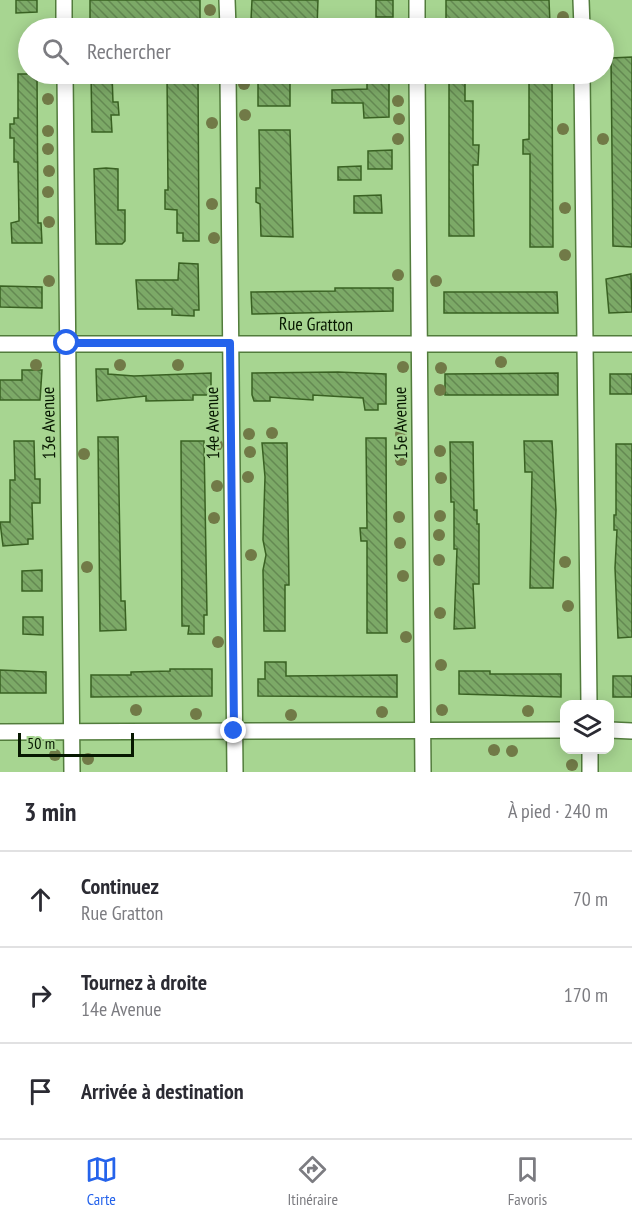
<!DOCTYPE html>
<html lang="fr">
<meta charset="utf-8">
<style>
:root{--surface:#fff;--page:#f7f7f7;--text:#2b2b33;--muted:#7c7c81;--line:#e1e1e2;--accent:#2563eb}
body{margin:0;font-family:"PT Sans Narrow",sans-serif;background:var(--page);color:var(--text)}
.controls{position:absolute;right:18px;bottom:18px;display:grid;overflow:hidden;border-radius:12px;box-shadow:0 3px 15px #0003}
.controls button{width:54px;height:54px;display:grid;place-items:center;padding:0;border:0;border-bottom:2px solid var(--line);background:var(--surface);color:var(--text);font:30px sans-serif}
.scale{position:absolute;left:18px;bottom:15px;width:116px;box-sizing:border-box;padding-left:6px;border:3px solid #071801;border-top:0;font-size:16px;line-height:21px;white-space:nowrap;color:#071801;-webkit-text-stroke:4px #a7d591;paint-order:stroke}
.stop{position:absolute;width:18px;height:18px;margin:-14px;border:4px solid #2563eb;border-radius:50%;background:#fff}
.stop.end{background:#2563eb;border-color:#fff;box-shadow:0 2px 6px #0008}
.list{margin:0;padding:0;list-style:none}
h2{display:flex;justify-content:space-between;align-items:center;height:78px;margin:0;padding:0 24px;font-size:26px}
h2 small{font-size:20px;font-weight:400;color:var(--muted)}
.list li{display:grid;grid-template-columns:39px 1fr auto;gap:18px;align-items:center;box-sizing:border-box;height:96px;padding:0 24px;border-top:2px solid var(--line)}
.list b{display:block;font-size:22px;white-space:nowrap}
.list p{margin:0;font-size:20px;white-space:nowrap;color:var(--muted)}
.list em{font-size:20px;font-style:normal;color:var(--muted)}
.icon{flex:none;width:33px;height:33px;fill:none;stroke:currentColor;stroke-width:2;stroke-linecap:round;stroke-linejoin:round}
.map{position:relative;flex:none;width:632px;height:772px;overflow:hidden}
.search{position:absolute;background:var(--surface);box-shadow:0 3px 15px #0003;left:18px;right:18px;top:18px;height:66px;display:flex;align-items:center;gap:15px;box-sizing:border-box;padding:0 21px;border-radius:33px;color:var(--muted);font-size:22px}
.sheet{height:366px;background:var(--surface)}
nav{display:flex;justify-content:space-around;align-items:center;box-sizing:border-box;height:84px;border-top:2px solid var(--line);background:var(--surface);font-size:16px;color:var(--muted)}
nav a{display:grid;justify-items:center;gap:3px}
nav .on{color:var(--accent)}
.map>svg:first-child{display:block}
</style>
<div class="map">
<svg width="632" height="772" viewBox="0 0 632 772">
<defs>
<pattern id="building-back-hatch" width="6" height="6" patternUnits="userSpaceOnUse" patternTransform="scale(1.5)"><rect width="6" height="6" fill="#7ca967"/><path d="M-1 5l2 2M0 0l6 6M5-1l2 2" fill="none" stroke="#648952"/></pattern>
</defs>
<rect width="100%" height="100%" fill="#a7d591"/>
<g fill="url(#building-back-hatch)" stroke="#396122" stroke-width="1.5">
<path d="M16,0H37V12L16,13Z"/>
<rect x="90" y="0" width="110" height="21"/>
<path d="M252,0H318L317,28H303V23H286V21L251,20Z"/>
<rect x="376" y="0" width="17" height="17"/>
<path d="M446,0H549L550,24L524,25V28H489V22H446Z"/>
<path d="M632,57V247L613,246L611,58Z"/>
<path d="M18,74H37L38,223H41L42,243H12L11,223L19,221L18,162H14V138H10V124H14V118H18Z"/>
<path d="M91,74H112L113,102H118L119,115H111L112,132H92Z"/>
<path d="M167,74H198L199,241H183V233H177V210L165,209V190H168Z"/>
<rect x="258" y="74" width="32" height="32"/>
<path d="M367,74H389V117L364,118L363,103H332V90L367,89Z"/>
<path d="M449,74H465V101H473V145H479L478,165H473L474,236H449Z"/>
<path d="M529,74H552L553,247H530V154H523V140L529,139Z"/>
<path d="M259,130H290L293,237L261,236L260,204L256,202V188H260Z"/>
<path d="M392,150V169H368V151Z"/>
<path d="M361,166V180H338V167Z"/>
<path d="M106,168L118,169V210H125V241L122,244H96L94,169Z"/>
<path d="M381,195L382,213H354V196Z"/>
<path d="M179,263L198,264L199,310H194V316L172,315V309H138L136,280H178Z"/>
<path d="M631,274L632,312L609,313L606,279Z"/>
<path d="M0,286L42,287V308L0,307Z"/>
<path d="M335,288H393V311L252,314L251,292L335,291Z"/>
<path d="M444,292H557L558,313H444Z"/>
<path d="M96,369H108V374L134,376L211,373V395H193V400L146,401V396L97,401Z"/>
<path d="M22,370H42L40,400H0V380H22Z"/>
<path d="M338,372L386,374V404H378V410H365L363,398L313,395V400L270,397V401H254L252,395V373Z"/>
<path d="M558,373V395H445V374Z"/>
<rect x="610" y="374" width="22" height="20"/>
<path d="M98,437H118L121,601H125L126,630L100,631Z"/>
<path d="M366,438H386L387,633H367V541H361L360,528H367Z"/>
<path d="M14,441H34L35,479H40V503H32L33,539H28V544L3,546L0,522H10V480H15Z"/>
<path d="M181,441H204L207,615H204V634H188L189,626H182Z"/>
<path d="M524,441H552L556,510L553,588H530L532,472H525Z"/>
<path d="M450,442H473L474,510H477V524H479V584H473L475,628L454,629L457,549H454V502H451Z"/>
<path d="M262,443H287L289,585H285V631H264L263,570L266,555L263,540L265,477Z"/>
<path d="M616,444H632V637L618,638L615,568L617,530H614V515H616Z"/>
<path d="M42,570V591H22V571Z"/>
<path d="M23,617H43V635L23,634Z"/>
<path d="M265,662H286V676L397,675V697L258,696V679H265Z"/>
<path d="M170,669H212V696L91,697V675H131V672L170,671Z"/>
<path d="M0,670L46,672V693H0Z"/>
<path d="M459,671H490V674H561V697L459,694Z"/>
<rect x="613" y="676" width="19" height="21"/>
</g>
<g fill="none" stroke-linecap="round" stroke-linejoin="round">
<defs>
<g id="minor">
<path d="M64,0V28"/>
<path d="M227,0L228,28"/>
<path d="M417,0V28"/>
<path d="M581,0L582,28"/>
<path d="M65,74L72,772"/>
<path d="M228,74L235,772"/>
<path d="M417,74L423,772"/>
<path d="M582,74L589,704"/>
<path d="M0,344H632"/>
<path d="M610,730L632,731"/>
<path d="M0,732L564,730"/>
<path d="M590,750V772"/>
</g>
</defs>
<use href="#minor" stroke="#527c3c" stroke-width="18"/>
<use href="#minor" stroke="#fff" stroke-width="15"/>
</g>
<g fill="#717a47">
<circle cx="210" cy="10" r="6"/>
<circle cx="563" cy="17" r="6"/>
<circle cx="244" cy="84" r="6"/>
<circle cx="48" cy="99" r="6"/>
<circle cx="398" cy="101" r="6"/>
<circle cx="245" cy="115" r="6"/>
<circle cx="399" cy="119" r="6"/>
<circle cx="212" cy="123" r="6"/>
<circle cx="563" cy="129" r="6"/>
<circle cx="48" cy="131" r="6"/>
<circle cx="398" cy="139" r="6"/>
<circle cx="603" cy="139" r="6"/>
<circle cx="48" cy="149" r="6"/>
<circle cx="49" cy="171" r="6"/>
<circle cx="48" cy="192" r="6"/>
<circle cx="212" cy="204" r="6"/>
<circle cx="565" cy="208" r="6"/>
<circle cx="49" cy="222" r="6"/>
<circle cx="214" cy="238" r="6"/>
<circle cx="565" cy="255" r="6"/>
<circle cx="398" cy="275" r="6"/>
<circle cx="49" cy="281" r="6"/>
<circle cx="436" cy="281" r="6"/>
<circle cx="501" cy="362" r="6"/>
<circle cx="36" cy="365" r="6"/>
<circle cx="120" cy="365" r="6"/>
<circle cx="178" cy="365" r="6"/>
<circle cx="403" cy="367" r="6"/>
<circle cx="441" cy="368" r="6"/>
<circle cx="440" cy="390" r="6"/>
<circle cx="402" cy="409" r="6"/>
<circle cx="272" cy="433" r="6"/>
<circle cx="249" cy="434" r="6"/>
<circle cx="401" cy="434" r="6"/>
<circle cx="217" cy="445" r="6"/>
<circle cx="440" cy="451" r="6"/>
<circle cx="250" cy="452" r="6"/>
<circle cx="84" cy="454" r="6"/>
<circle cx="401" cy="460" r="6"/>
<circle cx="248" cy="477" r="6"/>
<circle cx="441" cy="478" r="6"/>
<circle cx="217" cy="486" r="6"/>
<circle cx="440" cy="516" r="6"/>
<circle cx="399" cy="517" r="6"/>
<circle cx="214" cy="518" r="6"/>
<circle cx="439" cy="535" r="6"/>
<circle cx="400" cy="543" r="6"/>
<circle cx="251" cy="555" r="6"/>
<circle cx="439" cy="560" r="6"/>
<circle cx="565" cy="562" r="6"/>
<circle cx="87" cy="567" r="6"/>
<circle cx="403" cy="576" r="6"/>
<circle cx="568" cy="606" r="6"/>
<circle cx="440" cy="613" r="6"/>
<circle cx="406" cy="637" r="6"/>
<circle cx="218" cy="642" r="6"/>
<circle cx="441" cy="665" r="6"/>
<circle cx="136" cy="710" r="6"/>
<circle cx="442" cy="710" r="6"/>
<circle cx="528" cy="711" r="6"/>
<circle cx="382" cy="712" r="6"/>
<circle cx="196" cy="714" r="6"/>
<circle cx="291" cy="715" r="6"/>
<circle cx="494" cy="750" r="6"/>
<circle cx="512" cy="751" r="6"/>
<circle cx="55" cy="755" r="6"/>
<circle cx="88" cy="759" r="6"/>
<circle cx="572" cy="765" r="6"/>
</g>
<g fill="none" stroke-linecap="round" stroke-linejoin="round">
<path stroke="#2563eb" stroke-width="8" d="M67,343H230L234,731"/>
</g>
<g text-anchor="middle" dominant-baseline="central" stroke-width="4.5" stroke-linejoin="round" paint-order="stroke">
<g font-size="18" fill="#071801" stroke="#a7d591">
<text transform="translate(316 324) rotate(1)">Rue Gratton</text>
<text transform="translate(48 423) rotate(-91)">13e Avenue</text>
<text transform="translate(212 423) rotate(-91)">14e Avenue</text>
<text transform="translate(400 423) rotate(-91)">15e Avenue</text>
</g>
</g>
</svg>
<div class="controls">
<button><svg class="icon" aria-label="layers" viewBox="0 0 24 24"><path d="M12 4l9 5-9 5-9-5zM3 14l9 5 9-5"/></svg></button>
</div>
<div class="scale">50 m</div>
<div class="stop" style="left:67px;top:343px"></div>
<div class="stop end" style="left:234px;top:731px"></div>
<div class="search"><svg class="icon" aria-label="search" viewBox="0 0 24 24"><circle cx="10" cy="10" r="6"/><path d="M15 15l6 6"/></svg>Rechercher</div>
</div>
<section class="sheet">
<h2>3 min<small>À pied · 240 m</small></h2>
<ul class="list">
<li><svg class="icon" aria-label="ahead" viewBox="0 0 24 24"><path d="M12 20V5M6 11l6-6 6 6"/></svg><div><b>Continuez</b><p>Rue Gratton</p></div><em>70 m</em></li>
<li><svg class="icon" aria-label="right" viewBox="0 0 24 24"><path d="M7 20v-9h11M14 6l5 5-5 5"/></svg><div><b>Tournez à droite</b><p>14e Avenue</p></div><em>170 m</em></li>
<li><svg class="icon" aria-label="arrive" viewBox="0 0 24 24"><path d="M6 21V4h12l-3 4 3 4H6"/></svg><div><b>Arrivée à destination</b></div></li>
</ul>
</section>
<nav>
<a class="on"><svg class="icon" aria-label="map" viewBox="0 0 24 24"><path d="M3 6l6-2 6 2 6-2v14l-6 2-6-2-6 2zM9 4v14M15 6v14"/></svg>Carte</a>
<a><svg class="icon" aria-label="directions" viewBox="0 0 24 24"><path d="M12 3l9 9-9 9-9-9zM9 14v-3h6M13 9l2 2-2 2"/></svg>Itinéraire</a>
<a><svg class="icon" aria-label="saved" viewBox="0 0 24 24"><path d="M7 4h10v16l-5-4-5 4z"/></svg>Favoris</a>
</nav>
